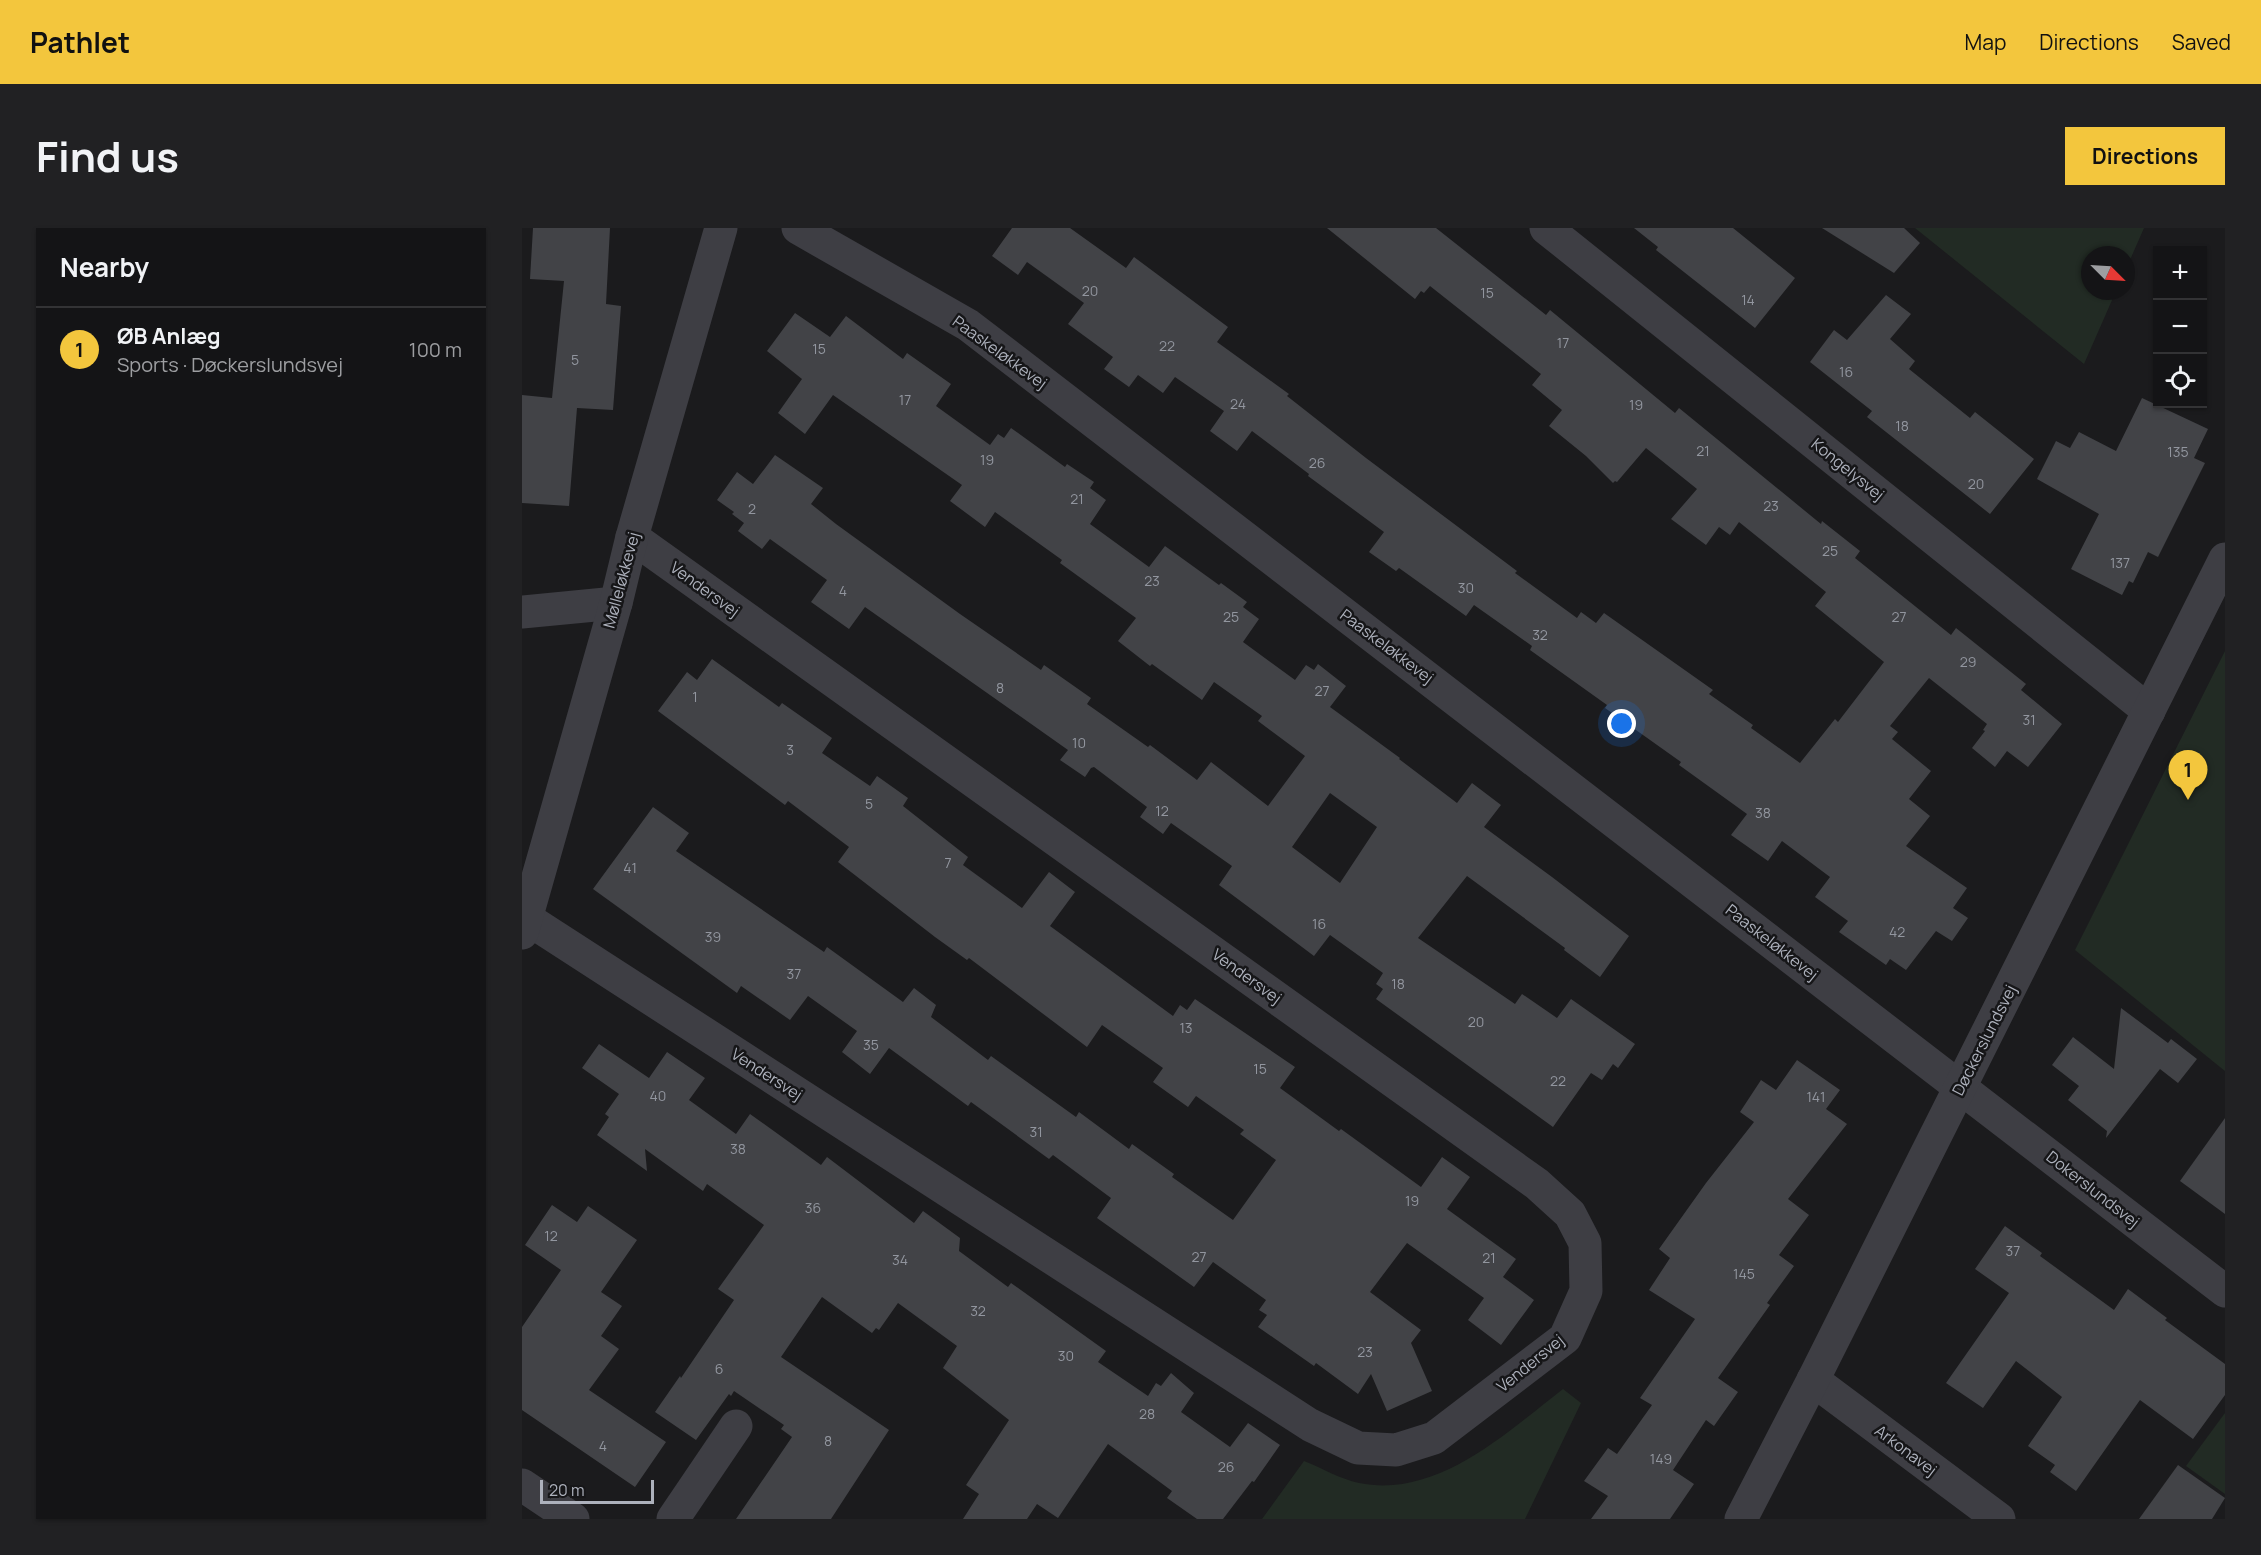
<!DOCTYPE html>
<meta charset="utf-8">
<style>
:root{--surface:#141416;--page:#212123;--text:#f1f3f6;--muted:#9d9ea1;--line:#333335;--accent:#f3c63d}
body{margin:0;font-family:Manrope,sans-serif;background:var(--page);color:var(--text)}
.controls{position:absolute;right:18px;top:18px;display:grid;overflow:hidden;border-radius:0px;box-shadow:0 2px 4px #0004}
.controls button{width:54px;height:54px;display:grid;place-items:center;padding:0;border:0;border-bottom:2px solid var(--line);background:var(--surface);color:var(--text);font:30px sans-serif}
.compass{position:absolute;left:1559px;top:18px;width:54px;height:54px;border-radius:50%;background:var(--surface);box-shadow:0 2px 4px #0004;rotate:114deg}
.scale{position:absolute;left:18px;bottom:15px;width:114px;box-sizing:border-box;padding-left:6px;border:3px solid #adb1bc;border-top:0;font-size:16px;line-height:21px;white-space:nowrap;color:#adb1bc;-webkit-text-stroke:4px #161618;paint-order:stroke}
.you{position:absolute;left:1100px;top:496px;width:21px;height:21px;margin:-15px;border:4px solid #fff;border-radius:50%;background:#1a73e8;box-shadow:0 0 0 9px #1a73e833}
.badge{display:grid;place-items:center;width:39px;height:39px;border-radius:50%;background:var(--accent);color:#111;font-size:20px;font-weight:700}
.pin{position:absolute;translate:-50% -50px;filter:drop-shadow(0 2px 3px #0008)}
.pin::after{content:'';position:absolute;top:32px;width:21px;height:18px;background:inherit;clip-path:polygon(0 0,100% 0,50% 100%)}
.list{margin:0;padding:0;list-style:none}
h2{display:flex;justify-content:space-between;align-items:center;height:78px;margin:0;padding:0 24px;font-size:26px}
h2 small{font-size:20px;font-weight:400;color:var(--muted)}
.list li{display:grid;grid-template-columns:39px 1fr auto;gap:18px;align-items:center;box-sizing:border-box;height:84px;padding:0 24px;border-top:2px solid var(--line)}
.list b{display:block;font-size:22px;white-space:nowrap}
.list p{margin:0;font-size:20px;white-space:nowrap;color:var(--muted)}
.list em{font-size:20px;font-style:normal;color:var(--muted)}
.icon{flex:none;width:33px;height:33px;fill:none;stroke:currentColor;stroke-width:2;stroke-linecap:round;stroke-linejoin:round}
.map{position:relative;flex:none;width:1703px;height:1291px;overflow:hidden;border-radius:0px}
header{display:flex;align-items:center;gap:36px;box-sizing:border-box;height:84px;padding:0 30px;background:var(--accent);color:#111}
header strong{font-size:28px}
nav{display:flex;gap:33px;margin-inline-start:auto;font-size:21px}
.intro{display:flex;align-items:center;justify-content:space-between;box-sizing:border-box;height:144px;padding:0 36px}
h1{margin:0;font-size:42px}
.button{padding:15px 27px;border-radius:0px;background:var(--accent);color:#111;font-size:21px;font-weight:700}
main{display:flex;gap:36px;padding:0 36px}
aside{flex:1;background:var(--surface);border-radius:0px;box-shadow:0 2px 4px #0004}
.map>svg:first-child{display:block}
</style>
<header>
<strong>Pathlet</strong>
<nav><a>Map</a><a>Directions</a><a>Saved</a></nav>
</header>
<div class="intro"><h1>Find us</h1><a class="button">Directions</a></div>
<main>
<aside>
<h2>Nearby<small></small></h2>
<ul class="list">
<li><span class="badge">1</span><div><b>ØB Anlæg</b><p>Sports · Døckerslundsvej</p></div><em>100 m</em></li>
</ul>
</aside>
<div class="map">
<svg width="1703" height="1291" viewBox="0 0 1703 1291">
<rect width="100%" height="100%" fill="#1b1b1d"/>
<g fill="#222b24">
<path d="M1393,0H1622L1604,41V27H1568V63H1594L1562,136Z"/>
<path d="M1703,423V843L1553,722Z"/>
<path d="M1041,1161L1059,1175L1003,1291H740L782,1233C800,1240 818,1251 837,1255C915,1271 984,1205 1041,1161Z"/>
<path d="M1703,1185V1266L1664,1238Z"/>
</g>
<g fill="#424347" fill-rule="evenodd">
<path d="M11,0H88L84,76L99,78L91,182L55,180L47,278L0,275V167L30,170L42,53L8,51Z"/>
<path d="M490,0H548L604,40L612,29L706,99L695,114L767,166L765,168L844,230L995,343L993,345L1055,390L1059,384L1074,395L1082,385L1191,462L1187,466L1231,497L1229,500L1278,535L1313,491L1316,494L1362,434L1293,378L1304,364L1217,294L1208,307L1197,299L1184,317L1149,291L1175,261L1124,220L1095,254L1093,253L1091,255L1064,228L1027,198L1040,182L1010,157L1019,146L908,58L902,65L899,63L893,71L805,0H914L1024,87L1028,82L1153,185L1157,180L1299,296L1300,293L1338,323L1333,330L1429,407L1434,400L1504,456L1499,462L1540,496L1506,539L1485,523L1473,539L1450,520L1463,503L1461,502L1465,496L1407,450L1368,498L1376,504L1370,511L1409,543L1387,571L1408,588L1384,618L1445,660L1431,680L1446,690L1430,713L1414,703L1384,742L1368,731L1364,737L1317,704L1326,693L1293,669L1308,649L1260,613L1246,633L1209,607L1225,586L1157,537L1159,534L1083,480L1085,477L1008,422L1010,418L952,377L944,388L877,340L874,343L847,324L862,304L786,248L787,246L730,203L715,223L688,203L702,183L653,149L641,165L616,147L607,159L582,141L591,129L546,96L562,75L505,34L496,47L470,28Z"/>
<path d="M1112,0H1211L1273,50L1233,100L1134,22L1136,19Z"/>
<path d="M1300,0H1382L1398,15L1372,45Z"/>
<path d="M1364,67L1389,86L1368,111L1393,133L1387,141L1448,190L1453,184L1512,231L1468,286L1345,189L1350,183L1288,134L1312,102L1325,112Z"/>
<path d="M273,85L308,109L324,88L381,131L385,125L429,156L414,178L468,217L476,206L482,210L489,200L543,239L545,236L572,254L568,260L584,272L568,296L627,339L643,318L697,357L699,355L725,374L721,379L737,391L721,414L773,452L784,437L792,442L796,436L824,458L808,479L878,530L877,531L935,575L950,555L979,577L962,599L1030,649L1107,708L1078,749L1042,722L1043,720L945,648L896,710L993,776L1000,766L1035,790L1049,771L1113,816L1096,840L1091,836L1080,852L1069,845L1031,899L854,771L861,761L854,756L861,745L808,707L792,728L697,657L710,638L649,595L641,606L618,589L625,579L572,539L569,540L563,549L538,532L546,522L343,379L327,401L289,374L305,352L248,311L240,321L216,303L222,295L210,286L212,284L195,272L215,244L231,256L253,227L301,260L289,276L314,296L438,386L519,442L522,437L569,470L565,476L626,519L628,517L675,552L689,534L746,578L783,528L736,493L740,488L692,454L680,472L630,436L628,438L596,413L614,390L538,335L540,332L473,284L463,299L428,273L440,257L311,167L283,206L256,185L280,151L245,123ZM808,565L855,599L818,655L770,619Z"/>
<path d="M1620,170L1686,201L1672,230L1683,235L1636,329L1626,324L1611,355L1607,353L1600,367L1549,341L1577,286L1515,251L1534,213L1548,220L1557,204L1594,223Z"/>
<path d="M190,431L257,479L260,475L310,510L300,525L348,558L355,548L386,570L381,578L446,629L441,637L500,680L527,644L553,664L528,698L651,788L658,777L665,782L673,771L773,839L758,860L817,903L819,901L899,959L920,929L948,949L925,981L994,1031L981,1049L1012,1072L979,1117L946,1092L962,1070L885,1015L848,1064L899,1102L889,1115L910,1163L865,1183L849,1146L836,1166L794,1135L792,1138L736,1099L745,1087L737,1082L744,1072L691,1034L672,1059L575,990L589,970L531,927L527,931L449,874L446,878L367,820L348,846L320,824L335,803L286,768L268,792L219,758L215,765L71,661L131,579L167,605L154,623L302,724L305,719L381,774L392,760L414,777L409,789L466,832L469,828L554,889L557,884L607,921L610,916L652,946L650,949L711,992L754,932L718,906L722,902L674,868L666,879L631,854L641,840L580,797L565,819L447,730L445,732L413,709L316,634L327,619L266,573L263,577L136,483L165,444L175,452Z"/>
<path d="M1599,780L1646,815L1649,811L1675,831L1656,855L1638,841L1584,910L1585,903L1546,872L1557,858L1530,837L1551,809L1592,841Z"/>
<path d="M77,816L127,850L145,824L183,850L167,872L214,906L228,886L299,937L305,929L392,995L401,983L438,1010L437,1023L486,1059L489,1055L584,1123L576,1134L626,1168L634,1155L639,1158L649,1145L672,1165L659,1184L708,1219L726,1195L758,1217L732,1254L730,1253L701,1291H675L645,1270L650,1263L586,1216L536,1290L515,1276L505,1291H441L457,1266L444,1257L487,1192L421,1140L435,1118L376,1075L357,1102L354,1100L350,1105L300,1069L259,1129L367,1202L309,1291H214L270,1209L259,1201L262,1197L212,1163L209,1168L207,1166L174,1212L133,1184L158,1148L159,1150L212,1072L196,1061L242,997L185,956L181,963L123,921L125,943L75,907L87,889L83,886L97,866L60,840Z"/>
<path d="M1275,832L1318,862L1304,881L1325,896L1266,971L1287,987L1257,1027L1272,1038L1245,1075L1248,1077L1196,1150L1216,1164L1192,1198L1184,1192L1151,1242L1172,1256L1148,1291H1069L1086,1268L1062,1253L1086,1220L1095,1226L1130,1177L1118,1170L1173,1091L1127,1062L1148,1030L1137,1021L1184,955L1232,894L1218,884L1239,852L1254,862Z"/>
<path d="M1703,890V986L1658,953Z"/>
<path d="M30,977L55,994L66,978L115,1012L79,1064L100,1078L79,1108L97,1121L67,1162L144,1214L113,1259L0,1182V1099L39,1042L3,1017Z"/>
<path d="M1483,998L1520,1025L1518,1028L1592,1082L1606,1061L1645,1090L1643,1092L1703,1136V1167L1671,1211L1618,1172L1554,1263L1528,1244L1533,1237L1506,1218L1540,1169L1494,1133L1461,1180L1424,1155L1487,1065L1453,1041Z"/>
<path d="M1656,1237L1703,1270L1690,1291H1617Z"/>
</g>
<g fill="none" stroke-linecap="round" stroke-linejoin="round">
<g stroke="#3e3e44" stroke-width="33">
<path d="M276,0L446,97L1703,1063"/>
<path d="M1024,0L1627,483"/>
<path d="M0,384L94,375"/>
<path d="M4,690L788,1197L836,1220L874,1222L912,1210L1043,1110L1064,1063L1063,1015L1048,986L1015,956L110,309"/>
<path d="M0,705L94,375L110,309L199,0"/>
<path d="M1291,1152L1477,1291"/>
<path d="M0,1257L51,1291"/>
<path d="M151,1291L214,1198"/>
<path d="M1219,1291L1291,1152L1703,331"/>
</g>
</g>
<g text-anchor="middle" dominant-baseline="central" stroke-width="5" stroke-linejoin="round" paint-order="stroke">
<g font-size="14" fill="#92969f">
<text x="568" y="62">20</text>
<text x="965" y="64">15</text>
<text x="1226" y="71">14</text>
<text x="1041" y="114">17</text>
<text x="645" y="117">22</text>
<text x="297" y="120">15</text>
<text x="53" y="131">5</text>
<text x="1324" y="143">16</text>
<text x="383" y="171">17</text>
<text x="716" y="175">24</text>
<text x="1114" y="176">19</text>
<text x="1380" y="197">18</text>
<text x="1181" y="222">21</text>
<text x="1656" y="223">135</text>
<text x="465" y="231">19</text>
<text x="795" y="234">26</text>
<text x="1454" y="255">20</text>
<text x="555" y="270">21</text>
<text x="1249" y="277">23</text>
<text x="230" y="280">2</text>
<text x="1308" y="322">25</text>
<text x="1598" y="334">137</text>
<text x="630" y="352">23</text>
<text x="944" y="359">30</text>
<text x="321" y="362">4</text>
<text x="709" y="388">25</text>
<text x="1377" y="388">27</text>
<text x="1018" y="406">32</text>
<text x="1446" y="433">29</text>
<text x="478" y="459">8</text>
<text x="800" y="462">27</text>
<text x="173" y="468">1</text>
<text x="1507" y="491">31</text>
<text x="557" y="514">10</text>
<text x="268" y="521">3</text>
<text x="347" y="575">5</text>
<text x="640" y="582">12</text>
<text x="1241" y="584">38</text>
<text x="426" y="634">7</text>
<text x="108" y="639">41</text>
<text x="797" y="695">16</text>
<text x="1375" y="703">42</text>
<text x="191" y="708">39</text>
<text x="272" y="745">37</text>
<text x="876" y="755">18</text>
<text x="954" y="793">20</text>
<text x="664" y="799">13</text>
<text x="349" y="816">35</text>
<text x="738" y="840">15</text>
<text x="1036" y="852">22</text>
<text x="136" y="867">40</text>
<text x="1294" y="868">141</text>
<text x="514" y="903">31</text>
<text x="216" y="920">38</text>
<text x="890" y="972">19</text>
<text x="291" y="979">36</text>
<text x="29" y="1007">12</text>
<text x="1491" y="1022">37</text>
<text x="677" y="1028">27</text>
<text x="967" y="1029">21</text>
<text x="378" y="1031">34</text>
<text x="1222" y="1045">145</text>
<text x="456" y="1082">32</text>
<text x="843" y="1123">23</text>
<text x="544" y="1127">30</text>
<text x="197" y="1140">6</text>
<text x="625" y="1185">28</text>
<text x="306" y="1212">8</text>
<text x="81" y="1217">4</text>
<text x="1139" y="1230">149</text>
<text x="704" y="1238">26</text>
</g>
<g font-size="16" fill="#adb1bc" stroke="#161618">
<text transform="translate(478 124) rotate(36)">Paaskeløkkevej</text>
<text transform="translate(1326 241) rotate(39)">Kongelysvej</text>
<text transform="translate(99 352) rotate(-75)">Mølleløkkevej</text>
<text transform="translate(183 361) rotate(36)">Vendersvej</text>
<text transform="translate(865 418) rotate(37)">Paaskeløkkevej</text>
<text transform="translate(1250 714) rotate(38)">Paaskeløkkevej</text>
<text transform="translate(725 748) rotate(36)">Vendersvej</text>
<text transform="translate(1462 812) rotate(-63)">Døckerslundsvej</text>
<text transform="translate(245 846) rotate(33)">Vendersvej</text>
<text transform="translate(1571 961) rotate(38)">Dokerslundsvej</text>
<text transform="translate(1008 1135) rotate(-39)">Vendersvej</text>
<text transform="translate(1384 1222) rotate(37)">Arkonavej</text>
</g>
</g>
</svg>
<div class="controls">
<button>+</button>
<button>−</button>
<button><svg class="icon" aria-label="locate" viewBox="0 0 24 24"><circle cx="12" cy="12" r="6"/><path d="M12 2v4M12 18v4M2 12h4M18 12h4"/></svg></button>
</div>
<svg class="compass" viewBox="-18 -18 36 36"><path d="M0-13l5 13h-10z" fill="#e53935"/><path d="M0 13l5-13h-10z" fill="#9d9ea1"/></svg>
<div class="scale">20 m</div>
<div class="you"></div>
<div class="pin badge" style="left:1666px;top:572px">1</div>
</div>
</main>
